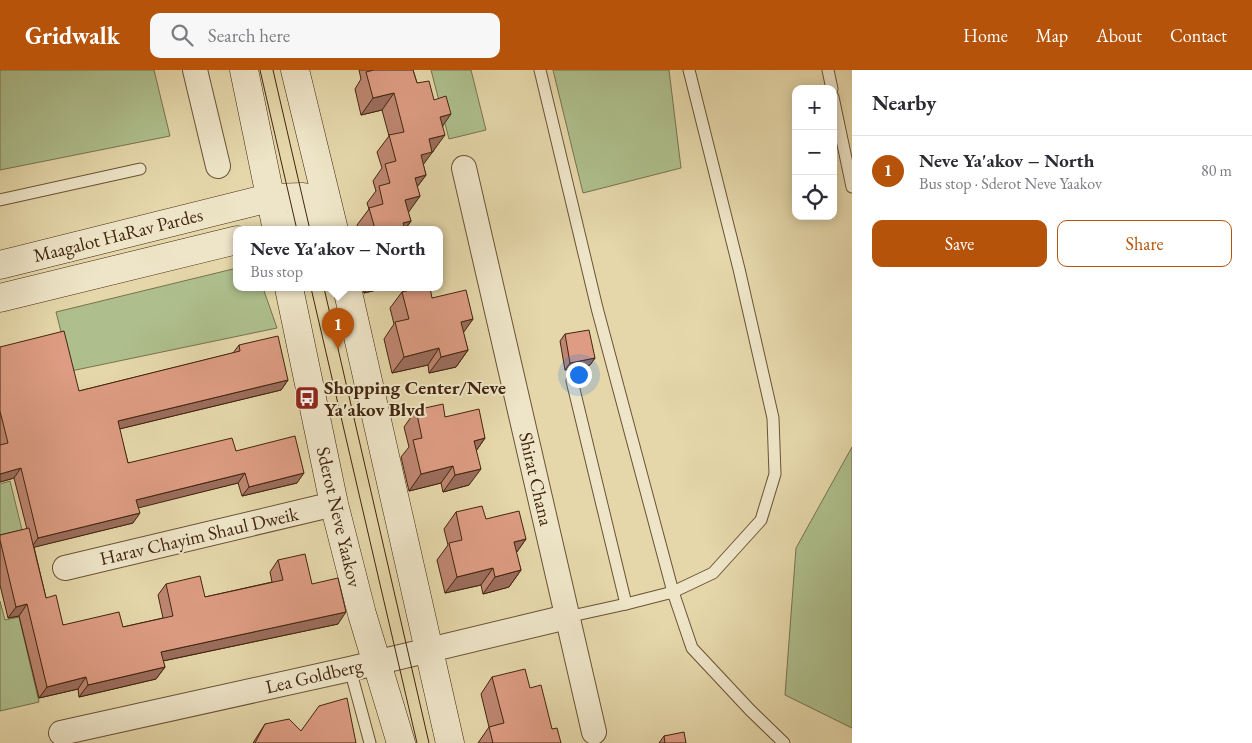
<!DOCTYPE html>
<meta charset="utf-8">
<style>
:root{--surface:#fff;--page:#f7f7f7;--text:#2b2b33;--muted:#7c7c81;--line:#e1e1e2;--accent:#b45309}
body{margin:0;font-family:"EB Garamond",serif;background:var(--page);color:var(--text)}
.controls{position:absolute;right:15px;top:15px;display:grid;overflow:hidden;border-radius:10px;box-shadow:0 2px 12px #0003}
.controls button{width:45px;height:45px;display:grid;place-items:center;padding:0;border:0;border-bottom:1px solid var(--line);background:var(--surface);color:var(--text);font:25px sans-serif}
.you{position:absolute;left:578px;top:304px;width:18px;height:18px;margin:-12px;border:4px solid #fff;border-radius:50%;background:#1a73e8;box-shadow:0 0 0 8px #1a73e833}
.badge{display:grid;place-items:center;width:32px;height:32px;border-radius:50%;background:var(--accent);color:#fff;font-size:16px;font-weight:700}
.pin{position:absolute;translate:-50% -41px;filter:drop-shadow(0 1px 2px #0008)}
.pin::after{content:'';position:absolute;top:26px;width:18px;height:15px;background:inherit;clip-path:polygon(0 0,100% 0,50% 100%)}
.popup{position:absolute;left:233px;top:156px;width:210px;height:65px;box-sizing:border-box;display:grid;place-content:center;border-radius:10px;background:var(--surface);filter:drop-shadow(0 1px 4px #0005);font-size:16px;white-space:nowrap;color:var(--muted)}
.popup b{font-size:19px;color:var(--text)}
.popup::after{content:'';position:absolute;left:50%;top:100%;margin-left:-10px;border:10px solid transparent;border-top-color:var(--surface)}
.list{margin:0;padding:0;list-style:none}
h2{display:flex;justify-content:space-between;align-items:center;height:65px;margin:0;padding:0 20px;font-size:21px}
h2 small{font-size:16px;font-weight:400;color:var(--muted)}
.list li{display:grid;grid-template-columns:32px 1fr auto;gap:15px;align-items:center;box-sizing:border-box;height:70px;padding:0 20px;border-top:1px solid var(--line)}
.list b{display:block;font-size:19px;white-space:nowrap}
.list p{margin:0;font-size:16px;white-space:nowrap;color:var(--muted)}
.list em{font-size:16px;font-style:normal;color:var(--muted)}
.actions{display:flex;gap:10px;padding:15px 20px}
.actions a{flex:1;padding:11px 0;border:1px solid var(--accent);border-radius:10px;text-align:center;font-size:18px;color:var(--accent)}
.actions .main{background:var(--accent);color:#fff}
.icon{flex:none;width:28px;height:28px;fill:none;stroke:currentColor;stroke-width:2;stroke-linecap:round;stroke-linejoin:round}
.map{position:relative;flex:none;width:852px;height:673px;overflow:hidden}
header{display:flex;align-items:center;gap:30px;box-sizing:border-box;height:70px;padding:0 25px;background:var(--accent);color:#fff}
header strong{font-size:24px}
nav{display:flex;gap:28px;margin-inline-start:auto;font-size:18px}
.search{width:350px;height:45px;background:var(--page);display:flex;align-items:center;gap:12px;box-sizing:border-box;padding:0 18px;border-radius:10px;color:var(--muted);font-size:19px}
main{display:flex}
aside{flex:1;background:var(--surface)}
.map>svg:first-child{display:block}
</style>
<header>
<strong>Gridwalk</strong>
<div class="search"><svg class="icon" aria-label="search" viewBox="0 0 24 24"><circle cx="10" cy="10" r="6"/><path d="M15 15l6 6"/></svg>Search here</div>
<nav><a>Home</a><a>Map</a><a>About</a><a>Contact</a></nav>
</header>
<main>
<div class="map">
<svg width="852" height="673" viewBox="0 0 852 673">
<rect width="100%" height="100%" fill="#e5d7aa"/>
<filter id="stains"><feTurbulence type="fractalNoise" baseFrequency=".004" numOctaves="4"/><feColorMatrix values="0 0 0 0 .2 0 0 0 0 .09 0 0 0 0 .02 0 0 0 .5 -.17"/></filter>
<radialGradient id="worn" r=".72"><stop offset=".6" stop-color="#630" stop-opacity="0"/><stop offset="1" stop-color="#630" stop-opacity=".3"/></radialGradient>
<g fill="#aebf8d" stroke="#78724e">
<path d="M0,0H154L170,66L0,100Z"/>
<path d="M431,0H471L486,60L449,69Z"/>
<path d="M553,0H669L681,98L583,123Z"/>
<path d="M233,199H237V218H263L277,258L71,301L56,242Z"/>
<path d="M852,377V658L785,625L796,478Z"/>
<path d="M10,411L23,464L0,470V414Z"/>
<path d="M0,531L5,550L19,547L39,632L0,641Z"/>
</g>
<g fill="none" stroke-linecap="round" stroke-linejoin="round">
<defs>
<g id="lane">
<path d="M540,0L597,238L673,522L713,503L761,450L775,404L773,348L739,199L689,0"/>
<path d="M828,0L832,19"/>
<path d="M833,27L852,117"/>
<path d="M0,130L140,99"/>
<path d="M626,534L673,522L692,578L750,640L784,673"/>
<path d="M567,547L626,534L572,311"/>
<path d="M350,599L370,673"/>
</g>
<g id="street">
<path d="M195,0L218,96"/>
<path d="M464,98L594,662"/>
<path d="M65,498L334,434"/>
<path d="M61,663L350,599L567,547"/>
</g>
<g id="secondary">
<path d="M244,0L277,160"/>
<path d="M295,0L334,160"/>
<path d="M277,160L308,149L327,134"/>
<path d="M0,195L269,128L303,127L327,134"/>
<path d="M289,218L334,434L362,544L401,673"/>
<path d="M347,218L450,673"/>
<path d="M0,228L237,170"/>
</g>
</defs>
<use href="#lane" stroke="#6b5235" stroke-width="13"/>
<use href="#street" stroke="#6b5235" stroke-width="26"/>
<use href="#secondary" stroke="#42250e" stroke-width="29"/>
<use href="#lane" stroke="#eee5c8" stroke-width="11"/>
<use href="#street" stroke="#eee5c8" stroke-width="24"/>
<use href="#secondary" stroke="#eee5c8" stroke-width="28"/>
<g stroke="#42250e" stroke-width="1">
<path d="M260,0L297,160"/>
<path d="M273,0L310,160"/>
<path d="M311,218L417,673"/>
<path d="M324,218L429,673"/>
</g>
</g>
<g fill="#be8671" stroke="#42250e">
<path d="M359,0H413L417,13L434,30L443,56L433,82H432L423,94L426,105L417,117L420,126L408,142L411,151L405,160H359L357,155L369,139L367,133L376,121L373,111L382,98L377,82L389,66L382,40L361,45L355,19L361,9Z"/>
<path d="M363,218H385L364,223Z"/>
<path d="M402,222L432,228L473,249L463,262L468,280L456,297L429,303L428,295L392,303L384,269L394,254L390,238Z"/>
<path d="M565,264L595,288L590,295L565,300L560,271Z"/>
<path d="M239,275L288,310L281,320L119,359L128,393L236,381L297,413L242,426L238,413L138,437L133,453L34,477L46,528L63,555L123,557L163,548L158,525L166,514L205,527L272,512L270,502L278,490L312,514L338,554L163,591L165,597L156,609L79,627L78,619L39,628L19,546L8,548L0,515V465L27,459L14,408L0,412V277L79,321L233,283Z"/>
<path d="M416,340L445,347L485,368L476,381L469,415L443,422L441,413L409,421L401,387L409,377L404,357Z"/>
<path d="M456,442L526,469L516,483L521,500L509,517L483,524L481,515L445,523L437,490L448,475L444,459Z"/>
<path d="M492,607L530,618L552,659L561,673H478L489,657L481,624Z"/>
<path d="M265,654L301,661L356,673H253Z"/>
<path d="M664,666L686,673H659Z"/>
</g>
<g fill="#9b6d5c" stroke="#42250e">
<path d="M394,23L382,40L361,45L373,28Z"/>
<path d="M451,44L439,61L440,47Z"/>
<path d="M445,65L420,99L409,102L429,69Z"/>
<path d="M426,105L414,121L415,108Z"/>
<path d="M420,126L408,143L405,130Z"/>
<path d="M411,151L404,160L403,153Z"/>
<path d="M368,218H385L364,223Z"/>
<path d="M473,249L461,266V252Z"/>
<path d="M439,278L428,295L392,303L404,287Z"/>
<path d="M468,280L456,297L429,303L441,287Z"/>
<path d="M595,288L590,295L565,300L570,293Z"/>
<path d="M288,310L281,320L111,361L118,351Z"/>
<path d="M485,368L474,384V371Z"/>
<path d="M453,396L441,413L409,421L421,404Z"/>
<path d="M21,398L14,408L0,412V404Z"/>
<path d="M481,399L469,415L443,422L455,405Z"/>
<path d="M245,403L238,413L130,440L136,430Z"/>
<path d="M304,403L297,413L242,426L249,417Z"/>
<path d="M140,443L133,453L31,478L38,468Z"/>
<path d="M526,469L514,486V472Z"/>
<path d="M493,498L481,515L445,523L457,507Z"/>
<path d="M521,500L509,517L483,524L495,507Z"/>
<path d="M27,534L19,546L8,548L16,537Z"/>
<path d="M346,542L338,554L153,593L161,582Z"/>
<path d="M165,597L156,609L79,627L88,615Z"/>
<path d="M86,607L78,619L39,628L47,617Z"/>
</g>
<g fill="#dd9c83" stroke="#42250e">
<path d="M374,0H413L417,13L429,11L434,30L446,26L451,44L440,47L445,65L429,69L432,82L421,85L426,105L415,108L420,126L405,130L411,151L403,153L405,160H371L375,159L369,138L383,134L379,116L390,113L385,94L396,91L389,65L404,62L394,23L373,28L366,2Z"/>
<path d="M418,218H430L432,228L466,220L473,249L461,252L468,280L441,287L439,278L404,287L395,252L409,249L402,222Z"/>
<path d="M589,260L595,288L570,293L565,264Z"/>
<path d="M64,261L79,321L240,281L239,275L278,266L288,310L118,351L128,393L232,368L236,381L295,366L304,403L249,417L245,403L136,430L140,443L38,468L21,398L0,404V375L8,373L0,341V277Z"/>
<path d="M443,334L445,347L479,339L485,368L474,371L481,399L455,405L453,396L421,404L413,370L422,368L416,340Z"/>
<path d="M482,436L486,449L519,441L526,469L514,472L521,500L495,507L493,498L457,507L449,473L462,470L456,442Z"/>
<path d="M29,458L46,528L56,525L63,555L119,542L123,557L173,546L166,514L200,506L205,527L283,510L278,490L305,484L312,514L338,508L346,542L161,582L165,597L88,615L86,607L47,617L27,534L16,537L0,470V465Z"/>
<path d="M525,599L530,618L541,615L552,659L557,658L561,673H493L489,657L504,653L492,607Z"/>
<path d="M347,628L356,673H255L265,654L289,649L301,661L319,636Z"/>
<path d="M684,662L686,673H665L664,666Z"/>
</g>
<defs>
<symbol id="bus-square" viewBox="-11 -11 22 22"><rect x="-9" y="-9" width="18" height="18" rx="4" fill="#8f2418" stroke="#eee5c8"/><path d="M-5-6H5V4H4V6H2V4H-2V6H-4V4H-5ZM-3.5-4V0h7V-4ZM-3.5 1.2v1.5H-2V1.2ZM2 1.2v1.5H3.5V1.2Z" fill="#fff"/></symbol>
</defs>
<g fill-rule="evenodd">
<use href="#bus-square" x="293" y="314" width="28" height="28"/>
</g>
<g text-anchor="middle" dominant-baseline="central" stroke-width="4" stroke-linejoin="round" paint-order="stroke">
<g font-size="19" fill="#42250e" stroke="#eee5c8">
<text transform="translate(118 165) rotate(-14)">Maagalot HaRav Pardes</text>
<text transform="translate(536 409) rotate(77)">Shirat Chana</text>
<text transform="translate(339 447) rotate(77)">Sderot Neve Yaakov</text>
<text transform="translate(199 466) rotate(-13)">Harav Chayim Shaul Dweik</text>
<text transform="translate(314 606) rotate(-13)">Lea Goldberg</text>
</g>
<g font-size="19" font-weight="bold" fill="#42250e" stroke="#eee5c8" text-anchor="start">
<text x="324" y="317">Shopping Center/Neve<tspan x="324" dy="22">Ya'akov Blvd</tspan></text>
</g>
</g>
<rect width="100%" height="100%" filter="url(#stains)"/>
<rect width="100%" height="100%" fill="url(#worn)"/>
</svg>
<div class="controls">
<button>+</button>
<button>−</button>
<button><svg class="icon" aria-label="locate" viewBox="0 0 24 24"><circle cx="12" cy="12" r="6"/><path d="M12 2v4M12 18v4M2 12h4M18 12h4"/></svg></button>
</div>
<div class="you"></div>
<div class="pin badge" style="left:338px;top:279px">1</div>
<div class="popup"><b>Neve Ya'akov – North</b>Bus stop</div>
</div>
<aside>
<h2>Nearby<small></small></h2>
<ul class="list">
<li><span class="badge">1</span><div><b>Neve Ya'akov – North</b><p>Bus stop · Sderot Neve Yaakov</p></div><em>80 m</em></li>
</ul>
<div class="actions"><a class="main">Save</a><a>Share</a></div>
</aside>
</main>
